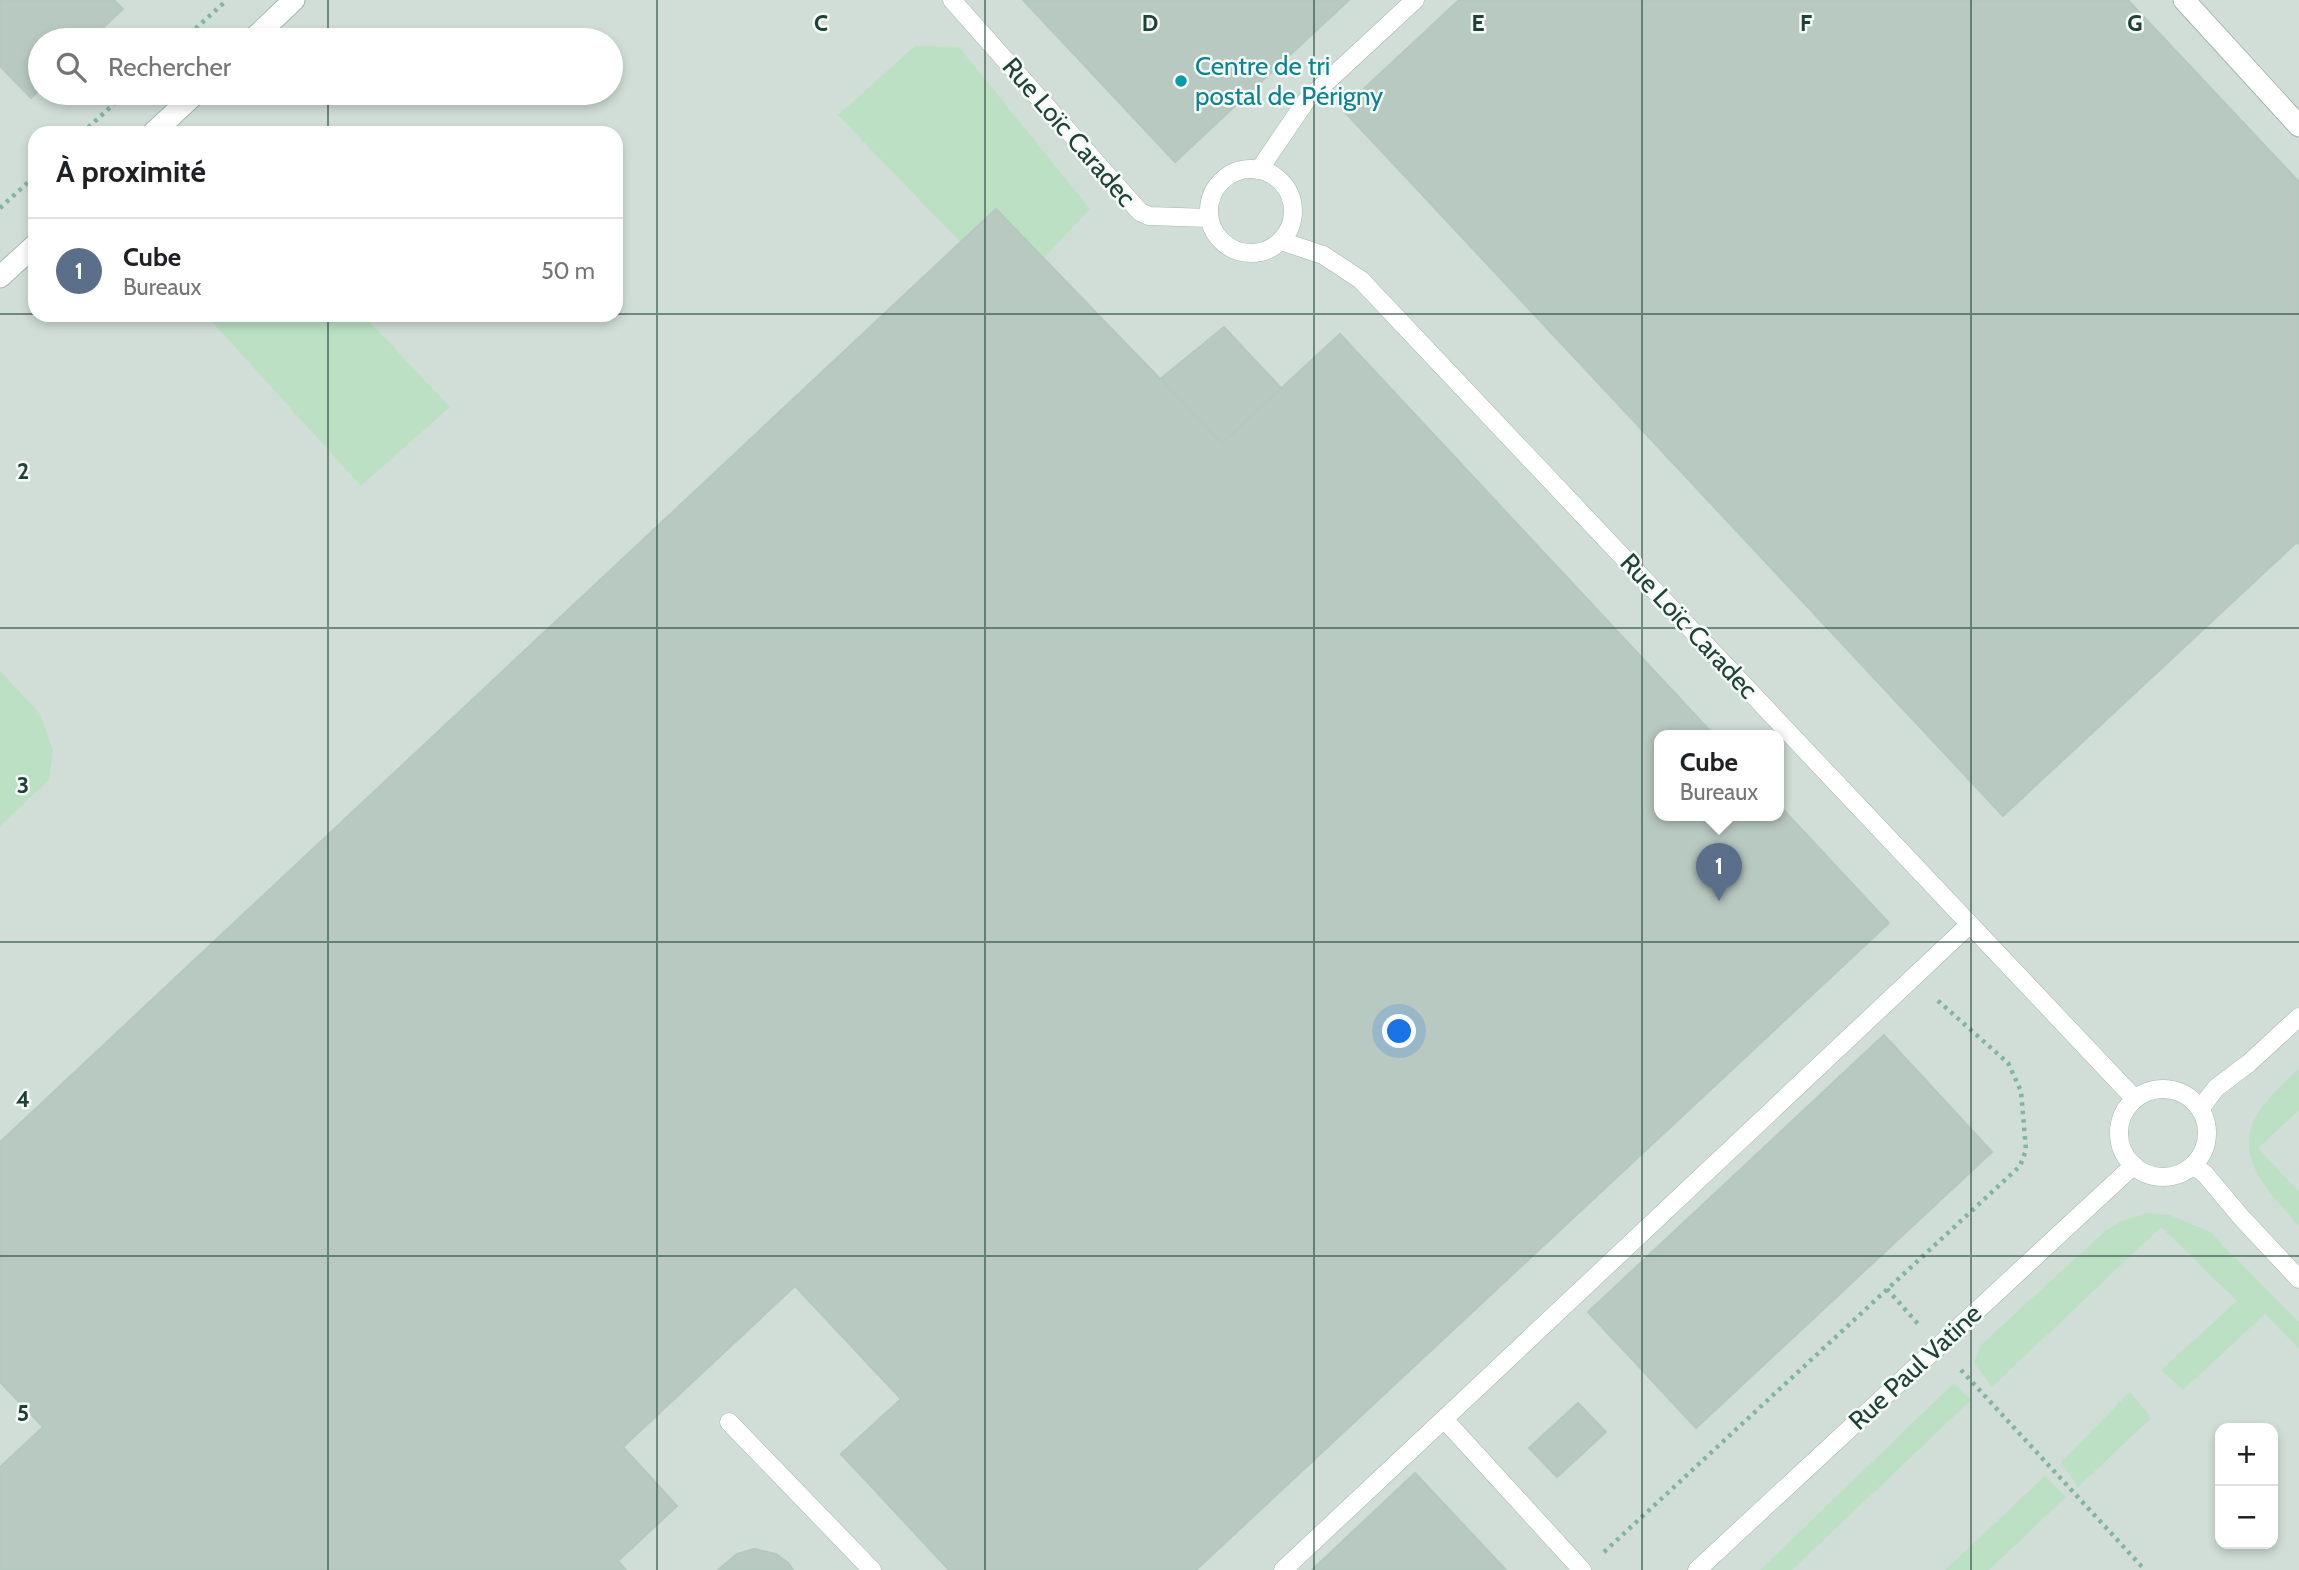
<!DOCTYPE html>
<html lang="fr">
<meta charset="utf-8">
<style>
:root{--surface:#fff;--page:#f2f2f2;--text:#202124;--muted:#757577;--line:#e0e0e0;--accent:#1a73e8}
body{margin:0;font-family:Cabin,sans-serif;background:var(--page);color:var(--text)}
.controls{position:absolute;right:21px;bottom:21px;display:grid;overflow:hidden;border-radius:14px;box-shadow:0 4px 10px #0003}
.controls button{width:63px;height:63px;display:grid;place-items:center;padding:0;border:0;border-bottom:2px solid var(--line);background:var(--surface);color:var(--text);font:35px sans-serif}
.you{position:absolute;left:1400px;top:1032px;width:24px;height:24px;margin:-18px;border:5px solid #fff;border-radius:50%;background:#1a73e8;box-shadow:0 0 0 10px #1a73e833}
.badge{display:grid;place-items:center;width:46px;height:46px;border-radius:50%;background:var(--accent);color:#fff;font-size:23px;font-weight:700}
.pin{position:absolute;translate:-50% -58px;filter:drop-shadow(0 2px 4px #0008)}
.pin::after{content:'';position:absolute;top:37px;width:24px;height:21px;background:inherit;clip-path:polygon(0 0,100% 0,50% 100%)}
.popup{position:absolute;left:1654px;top:730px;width:130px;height:91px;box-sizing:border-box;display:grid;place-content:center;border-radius:14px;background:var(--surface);filter:drop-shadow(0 2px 5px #0005);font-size:23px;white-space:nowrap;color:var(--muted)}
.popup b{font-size:26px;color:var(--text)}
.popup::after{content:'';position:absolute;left:50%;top:100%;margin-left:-14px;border:14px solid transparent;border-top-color:var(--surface)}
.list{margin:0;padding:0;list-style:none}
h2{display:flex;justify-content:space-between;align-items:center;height:91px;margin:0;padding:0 28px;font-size:30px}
h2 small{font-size:23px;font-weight:400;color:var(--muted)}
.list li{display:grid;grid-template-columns:46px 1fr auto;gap:21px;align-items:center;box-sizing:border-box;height:105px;padding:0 28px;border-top:2px solid var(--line)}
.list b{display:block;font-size:26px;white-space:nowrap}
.list p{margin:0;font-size:23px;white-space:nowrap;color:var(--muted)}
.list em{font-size:23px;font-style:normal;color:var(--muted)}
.icon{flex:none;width:38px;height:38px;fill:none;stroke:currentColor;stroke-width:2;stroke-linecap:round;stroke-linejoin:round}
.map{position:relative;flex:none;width:2299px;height:1570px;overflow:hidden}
.search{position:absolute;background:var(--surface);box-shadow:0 4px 10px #0003;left:28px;top:28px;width:595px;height:77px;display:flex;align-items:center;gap:18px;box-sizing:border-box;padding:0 24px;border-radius:38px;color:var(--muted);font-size:26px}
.panel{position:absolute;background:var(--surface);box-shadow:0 4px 10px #0003;left:28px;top:126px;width:595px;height:196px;border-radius:21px}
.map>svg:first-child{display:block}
</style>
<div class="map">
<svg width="2299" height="1570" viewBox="0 0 2299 1570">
<rect width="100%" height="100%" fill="#e3eee9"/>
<path fill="#d1ded7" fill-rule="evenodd" d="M0,0H2299V1570H0ZM40,40H611V93H40ZM35,133H616V315H35ZM1660,735H1778V815H1660ZM2220,1428H2273V1544H2220Z"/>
<g fill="#bbe0c3">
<path d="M915,46L959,47L1090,209L1044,258L961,243L838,115Z"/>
<path d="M206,315H363L450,407L361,486Z"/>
<path d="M0,671L40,714L53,750L49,780L0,826Z"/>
<path d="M2299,1070V1110L2258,1148L2299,1192V1226C2270,1193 2227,1154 2262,1107C2272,1094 2285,1083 2296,1071Z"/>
<path d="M2146,1213L2170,1215L2210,1232L2299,1322V1349L2265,1314L2183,1390L2161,1370L2237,1301L2161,1227L1992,1387L1974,1363L1980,1346L2105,1231L2122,1221Z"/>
<path d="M1954,1383L1971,1400L1792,1570H1760Z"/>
<path d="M2130,1392L2151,1418L2078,1487L2061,1462Z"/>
<path d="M2045,1476L2066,1497L1989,1570H1945Z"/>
</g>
<g fill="#b8c9c1" stroke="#b5c8bf" stroke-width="2">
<path d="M0,0H114L123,9L90,40H40V89L31,98L0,66Z"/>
<path d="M1023,0H1349L1175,162Z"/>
<path d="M1459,0H2128L2299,182V544L2297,542L2003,816L1342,109Z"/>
<path d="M996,209L1222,443L1340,334L1714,735H1660V815H1778V804L1889,923L1196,1570H949L841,1454L901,1399L795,1286L623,1447L677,1506L618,1561L626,1570H0V1467L43,1427L0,1382V1142Z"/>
<path d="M1224,327L1281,388L1222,443L1160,379Z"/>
<path d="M1884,1035L1992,1152L1696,1428L1588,1312Z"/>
<path d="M1578,1403L1606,1432L1557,1477L1529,1448Z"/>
<path d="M1415,1473L1506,1570H1312Z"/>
<path d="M754,1549L776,1554L788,1563L793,1570H718L737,1554Z"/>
</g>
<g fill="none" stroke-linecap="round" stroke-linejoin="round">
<defs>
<g id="service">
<path d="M952,0L1140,212L1149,216L1209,218"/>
<circle cx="1251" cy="211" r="42"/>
<path d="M1259,170L1306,101L1415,0"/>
<path d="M1281,241L1323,255L1361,280L2135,1099"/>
<circle cx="2163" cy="1133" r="44"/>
<path d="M2200,1109L2216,1088L2249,1063L2299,1017"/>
<path d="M2193,1165L2205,1174L2241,1217L2299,1279"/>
<path d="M1444,1419L1970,924"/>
<path d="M729,1422L872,1570"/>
<path d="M1283,1570L1444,1419L1582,1570"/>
<path d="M1697,1570L2134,1165"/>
</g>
<g id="minor">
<path d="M2184,0L2299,126"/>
<path d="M252,40L294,0"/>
<path d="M153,133L196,93"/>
<path d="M0,277L35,245"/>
</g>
</defs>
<use href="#service" stroke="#a5b7b0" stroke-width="19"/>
<use href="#minor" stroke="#a5b7b0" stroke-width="23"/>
<g stroke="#82b4a1" stroke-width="4.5" stroke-dasharray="3.5 5" stroke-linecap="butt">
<path d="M183,40L227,0"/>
<path d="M82,133L126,93"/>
<path d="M0,208L35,176"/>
<path d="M1887,1289L1919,1325"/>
<path d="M1961,1370L2145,1570"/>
<path d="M1604,1552L2020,1166L2026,1150L2021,1091L2008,1063L1935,998"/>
</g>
<use href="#service" stroke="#fff" stroke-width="18"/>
<use href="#minor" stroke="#fff" stroke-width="21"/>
</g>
<path fill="none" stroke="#214137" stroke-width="2" stroke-opacity="0.55" d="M328,0V40M657,0V1570M985,0V1570M1314,0V1570M1642,0V1570M1971,0V1570M328,93V133M0,314H35M616,314H2299M328,315V1570M0,628H2299M0,942H2299M0,1256H2299"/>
<circle fill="#0f9aa8" stroke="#f4faf7" stroke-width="2.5" cx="1181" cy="81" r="7"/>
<g text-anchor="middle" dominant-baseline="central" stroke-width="5" stroke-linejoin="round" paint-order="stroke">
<g font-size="26" fill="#0d838f" stroke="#f4faf7" text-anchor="start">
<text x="1195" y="66">Centre de tri<tspan x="1195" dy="30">postal de Périgny</tspan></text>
</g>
<g font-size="26" fill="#214137" stroke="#f4faf7">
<text transform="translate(1069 132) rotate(49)">Rue Loïc Caradec</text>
<text transform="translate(1689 626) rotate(47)">Rue Loïc Caradec</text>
<text transform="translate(1915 1367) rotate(-43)">Rue Paul Vatine</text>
</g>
</g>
<g font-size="23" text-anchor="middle" font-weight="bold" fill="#214137" stroke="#f4faf7" stroke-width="5" stroke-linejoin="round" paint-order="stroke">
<text x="821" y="31">C</text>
<text x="1150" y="31">D</text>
<text x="1478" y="31">E</text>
<text x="1806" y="31">F</text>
<text x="2135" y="31">G</text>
<text x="23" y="479">2</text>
<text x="23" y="793">3</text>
<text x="23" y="1107">4</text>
<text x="23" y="1421">5</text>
</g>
</svg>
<div class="controls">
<button>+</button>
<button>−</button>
</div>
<div class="you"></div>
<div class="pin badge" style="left:1719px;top:901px;background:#5c6f8a">1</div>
<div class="popup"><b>Cube</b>Bureaux</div>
<div class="search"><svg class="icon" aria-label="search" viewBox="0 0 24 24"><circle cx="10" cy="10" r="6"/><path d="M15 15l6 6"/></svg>Rechercher</div>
<section class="panel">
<h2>À proximité<small></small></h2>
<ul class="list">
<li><span class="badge" style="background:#5c6f8a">1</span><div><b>Cube</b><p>Bureaux</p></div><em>50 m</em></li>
</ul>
</section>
</div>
